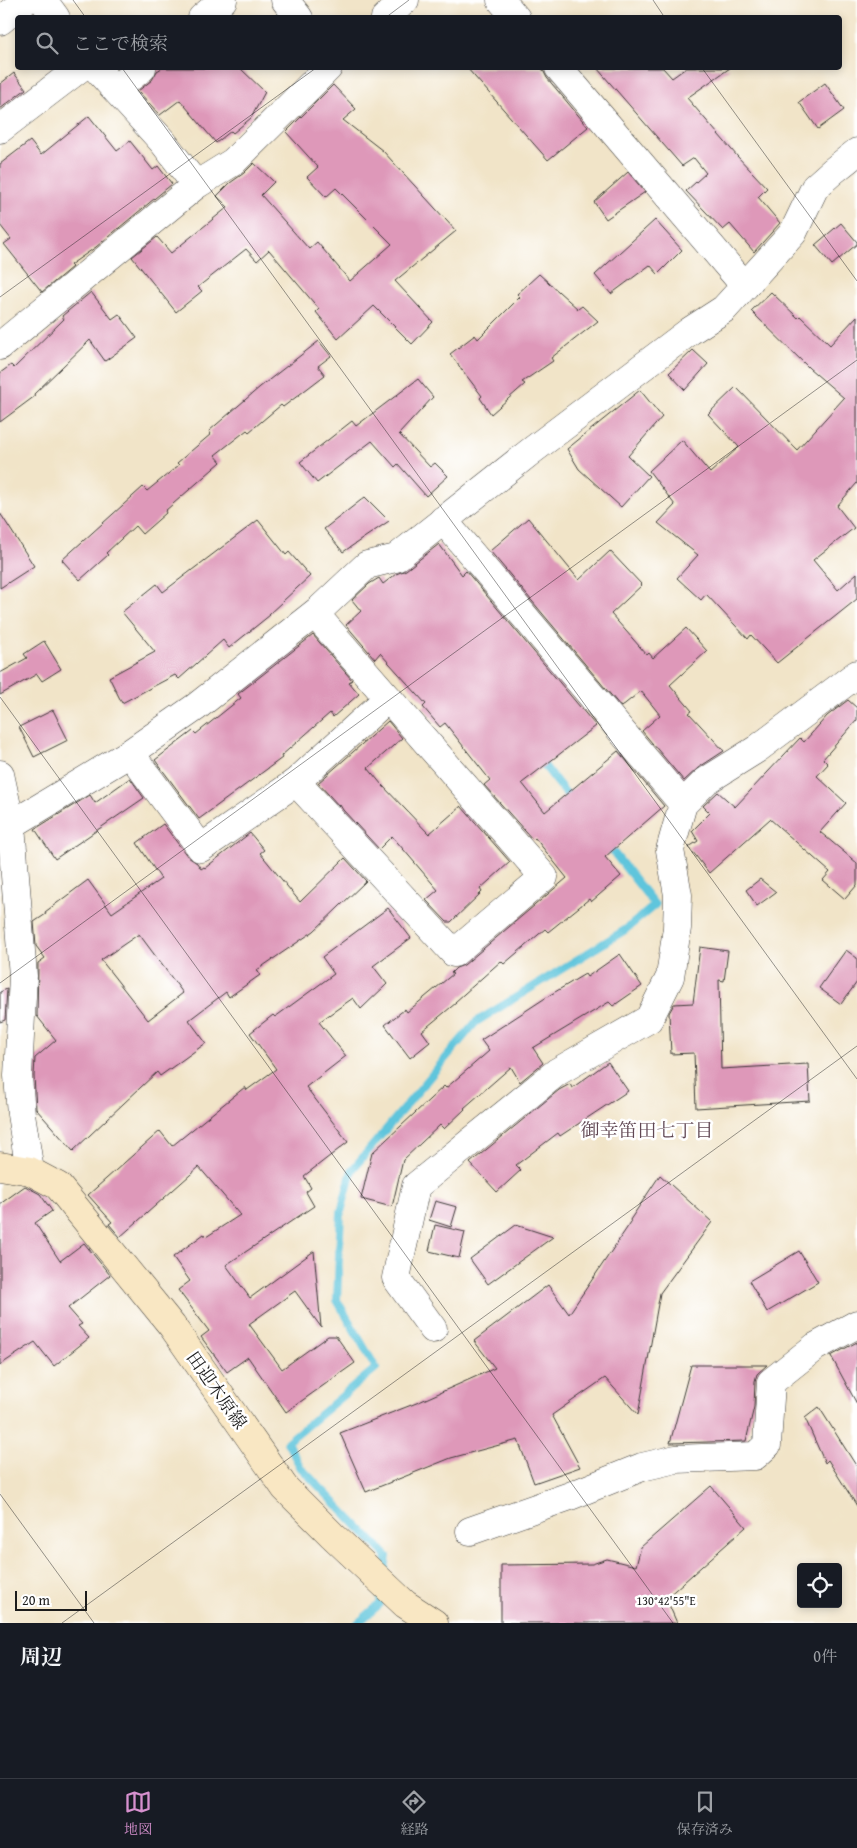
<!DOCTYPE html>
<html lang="ja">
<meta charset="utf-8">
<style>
:root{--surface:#171b24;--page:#20242c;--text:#f1f3f6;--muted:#9ea1a6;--line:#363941;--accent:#d690ce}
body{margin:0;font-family:"Gentium Book Plus","Noto Serif JP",serif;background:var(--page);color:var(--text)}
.controls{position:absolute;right:15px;bottom:15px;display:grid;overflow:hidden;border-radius:5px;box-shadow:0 2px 8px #0003}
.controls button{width:45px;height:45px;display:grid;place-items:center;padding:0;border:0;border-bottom:1px solid var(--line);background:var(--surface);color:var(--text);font:25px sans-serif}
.scale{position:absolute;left:15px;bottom:12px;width:72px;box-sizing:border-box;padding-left:5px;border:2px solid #1c1c1c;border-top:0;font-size:14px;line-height:18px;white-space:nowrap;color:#1c1c1c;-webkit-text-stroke:4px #fff;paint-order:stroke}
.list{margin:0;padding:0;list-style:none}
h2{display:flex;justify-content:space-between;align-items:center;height:65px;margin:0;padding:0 20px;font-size:21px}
h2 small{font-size:16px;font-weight:400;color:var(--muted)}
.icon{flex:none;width:28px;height:28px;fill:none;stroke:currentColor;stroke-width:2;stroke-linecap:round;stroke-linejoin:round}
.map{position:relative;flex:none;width:857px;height:1623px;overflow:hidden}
.search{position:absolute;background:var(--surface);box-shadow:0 2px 8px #0003;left:15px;right:15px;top:15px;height:55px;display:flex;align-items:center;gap:12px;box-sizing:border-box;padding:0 18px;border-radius:5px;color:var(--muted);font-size:19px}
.sheet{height:155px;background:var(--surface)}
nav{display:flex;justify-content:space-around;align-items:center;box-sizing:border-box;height:70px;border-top:1px solid var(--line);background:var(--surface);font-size:14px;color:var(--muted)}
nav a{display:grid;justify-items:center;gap:2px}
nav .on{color:var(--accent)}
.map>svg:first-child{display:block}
</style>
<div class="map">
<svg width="857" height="1623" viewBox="0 0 857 1623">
<rect width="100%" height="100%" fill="#fff"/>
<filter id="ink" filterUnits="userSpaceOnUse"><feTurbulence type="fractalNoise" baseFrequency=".02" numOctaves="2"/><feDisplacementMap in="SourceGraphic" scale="10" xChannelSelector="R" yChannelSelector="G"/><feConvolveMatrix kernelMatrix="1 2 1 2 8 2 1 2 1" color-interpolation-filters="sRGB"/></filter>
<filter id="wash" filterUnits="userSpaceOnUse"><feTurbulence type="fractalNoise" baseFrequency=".0096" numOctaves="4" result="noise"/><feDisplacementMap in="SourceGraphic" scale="20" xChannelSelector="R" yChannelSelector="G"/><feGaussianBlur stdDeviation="1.12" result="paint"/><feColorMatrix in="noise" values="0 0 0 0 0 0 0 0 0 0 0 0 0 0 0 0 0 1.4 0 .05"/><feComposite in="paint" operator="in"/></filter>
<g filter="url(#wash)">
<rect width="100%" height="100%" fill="#f1e4c8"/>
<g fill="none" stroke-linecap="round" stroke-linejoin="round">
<g stroke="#5fc5dc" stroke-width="8">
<path d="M539,759L572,801"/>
<path d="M384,1577L387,1556L301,1468L287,1442L376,1368L337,1300L341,1212L352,1170L476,1022L625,930L655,905L606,843"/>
<path d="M358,1623L380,1604L382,1591"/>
</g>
</g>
<g id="blocks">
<g fill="#de98b9" fill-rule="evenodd">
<path d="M162,68H240L265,92L251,118L233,133L231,131L216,143L180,100L160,115L138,91L152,80L157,71Z"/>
<path d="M467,68H542L547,78L588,127L548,160Z"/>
<path d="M597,68H663L672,78L686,68H730L687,98L737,156L767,188L758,197L780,223L754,252L730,224L723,230L686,191L706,173L694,158L682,166Z"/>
<path d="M14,73L26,89L0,109V84Z"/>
<path d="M825,83L844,110L818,129L799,102Z"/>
<path d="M333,85L356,109L343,120L383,151L456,231L395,281L433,322L412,344L374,306L338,339L316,312L319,309L269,250L257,261L246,249L198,287L202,291L176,312L132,257L157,237L171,253L228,207L217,196L230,183L244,173L254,163L274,182L261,195L309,249L317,242L350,281L392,244L336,188L326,197L307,177L318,167L286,132Z"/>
<path d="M89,116L117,151L130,141L153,170L158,166L172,184L96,247L70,265L72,267L42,292L4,244L11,239L0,225V164L30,141L41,155Z"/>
<path d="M628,172L645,192L606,219L594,202Z"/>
<path d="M655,220L682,250L658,274L650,265L611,294L595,275Z"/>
<path d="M841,223L857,242V244L832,265L815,245Z"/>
<path d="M539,274L578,309L582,306L598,321L551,358L553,361L522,382L525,384L491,414L480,398L482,396L450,354L475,335L478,339L520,297L517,294Z"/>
<path d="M91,292L112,319L119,314L137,338L105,361L90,340L34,394L35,396L0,422V373L11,365L14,368L64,319L62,316Z"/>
<path d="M771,292L798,318L800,316L830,345L857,316V483L837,506L854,528L813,560L838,590L857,573V599L777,663L751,635L748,639L706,594L701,600L677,578L698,555L658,523L675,505L649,471L682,440L710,473L739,447L708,414L736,387L797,450L844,398L809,368L751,311Z"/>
<path d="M319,341L331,356L318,366L325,375L283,407L281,405L249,432L247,430L215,455L221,462L165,511L166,513L142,534L135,526L106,553L108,555L80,580L62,560L143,487L147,491L179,465L177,463L211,434L209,431L260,387Z"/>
<path d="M693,350L708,364L685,390L669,373Z"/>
<path d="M418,379L433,397L399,434L430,467L435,463L448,476L426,496L398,464L395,467L372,441L317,483L300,462L352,421L356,426Z"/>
<path d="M640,390L662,417L628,456L649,476L621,507L579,469L567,449Z"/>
<path d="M365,497L389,521L343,552L324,529Z"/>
<path d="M0,513L34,566L0,588Z"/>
<path d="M528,518L579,580L610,551L642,585L611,614L647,655L649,653L653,658L686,628L707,651L670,685L692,711L689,713L724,751L698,768L684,781L642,731L660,715L641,691L621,707L490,551Z"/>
<path d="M258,520L286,555L289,552L310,576L269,614L270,615L229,648L223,640L179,679L175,675L122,703L109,677L155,652L122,612L157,584L163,592Z"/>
<path d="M439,544L462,575L466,571L596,726L522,783L545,812L618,751L664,806L605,857L621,876L591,902L589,899L548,932L545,929L504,964L501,961L455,1002L456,1003L422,1031L430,1042L410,1058L385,1025L405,1009L407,1012L453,974L451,973L456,968L464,965L567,878L535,838L533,840L484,785L490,780L445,723L440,727L423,707L426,704L380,653L375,659L346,625L361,611L352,600L369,584L379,578L383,584L396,574L406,570Z"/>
<path d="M313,635L352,680L349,682L359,694L333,717L330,713L281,756L282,758L199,819L155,760L193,731L196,734L241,698L238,694Z"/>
<path d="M44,641L61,669L42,681L37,674L0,695V673L27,658L24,654Z"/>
<path d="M848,700L857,708V720L823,759L828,764L817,776L846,803L820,832L857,863V885L845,899L823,880L830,872L770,819L709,873L689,847L698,841L692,831L710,813L703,806L718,792L735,807L800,738L804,742L827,716Z"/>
<path d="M53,710L68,740L34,757L19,727Z"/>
<path d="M388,721L402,738L368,768L382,785L429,834L461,806L510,862L480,889L482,892L451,922H447L426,900L438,890L392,836L379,849L343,810L340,805L339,806L318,783Z"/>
<path d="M130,778L144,798L55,859L35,829L90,795L95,803Z"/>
<path d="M163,824L188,857L197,863L201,869L204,867L205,868L250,833L264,850L260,853L300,902L345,858L366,881L314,931L257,970L260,975L229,997L226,992L189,1020L206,1043L160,1076L157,1072L73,1151L36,1109L34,1076L35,1058L56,1040L37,1016L38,963L45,958L36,946L34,922L46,914L45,912L88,880L112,913L161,879L137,843ZM139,934L183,993L148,1020L101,960Z"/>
<path d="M760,879L776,892L757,906L746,890Z"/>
<path d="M388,908L411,938L373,966L387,984L361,1009L353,998L319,1022L346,1056L306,1087L348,1142L304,1176L311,1188L306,1192L314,1206L226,1265L250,1298L314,1251L321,1327L295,1291L249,1324L282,1369L328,1336H336L355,1363L286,1412L248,1357L227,1372L201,1337L209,1331L178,1290L190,1281L173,1257L204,1234L206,1237L240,1215L199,1167L120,1237L109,1224L112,1222L88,1195L160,1131L172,1146L245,1087L247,1090L276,1069L250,1033L273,1015L275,1017L334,974L322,957Z"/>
<path d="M700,947L728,951L724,981L719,980L721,1069L808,1064L810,1101L696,1108L694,1053L671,1054L669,1013L674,1004L693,1003Z"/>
<path d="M846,950L857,958V982L841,1004L819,988Z"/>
<path d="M620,954L642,986L613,1006L609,1002L533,1048L543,1063L520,1082L511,1067L464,1108L465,1109L444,1129L440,1125L403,1160L392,1207L361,1199L372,1153L444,1086L446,1088L489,1051L481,1040L550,995L585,974L587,977Z"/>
<path d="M7,989L5,1020L0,1022V992Z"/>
<path d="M608,1062L628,1091L560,1136L558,1133L516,1165L521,1170L497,1192L470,1163L559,1090L570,1084L572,1088Z"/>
<path d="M660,1175L712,1222L660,1293L638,1415L605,1378L552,1415L580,1467L534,1483L518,1440L451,1458L366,1492L340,1433L419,1402L495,1368L474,1341L548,1285L569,1314L631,1222L630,1220Z"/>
<path d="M25,1186L40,1194L52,1211L35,1223L60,1261L84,1243L110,1275L68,1308L82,1324L78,1326L89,1338L54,1366L35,1342L0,1365V1204Z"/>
<path d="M435,1201L457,1207L451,1227L429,1220Z"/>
<path d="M435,1225L465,1232L459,1258L429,1251Z"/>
<path d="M516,1225L553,1237L488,1284L470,1259Z"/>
<path d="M799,1251L818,1282L767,1312L749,1281Z"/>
<path d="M857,1342V1404L831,1356Z"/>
<path d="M691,1365H767L757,1374L755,1381L754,1407L746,1441L670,1443Z"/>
<path d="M819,1407L857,1467V1506L828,1460L825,1463L805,1418Z"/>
<path d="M711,1486L746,1527L666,1598L677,1623H501V1565L592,1564L607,1559L636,1566L641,1547Z"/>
</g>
</g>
</g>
<g filter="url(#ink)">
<use href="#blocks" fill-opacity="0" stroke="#3c3a36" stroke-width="1"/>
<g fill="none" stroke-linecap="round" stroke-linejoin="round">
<defs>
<g id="minor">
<path d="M43,0L56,18"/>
<path d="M285,0L299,18"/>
<path d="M501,0L516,18"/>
<path d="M202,18L223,0"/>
<path d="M385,18L405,0"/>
<path d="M0,21L26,0"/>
<path d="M96,68L163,142L196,185"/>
<path d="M559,68L745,286"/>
<path d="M116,89L142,68"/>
<path d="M0,129L80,68"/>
<path d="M0,346L196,185L233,162L328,68"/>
<path d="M443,520L683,804"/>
<path d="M130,753L201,848L296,782L388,698"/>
<path d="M0,774L11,825L23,976L18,1076L21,1114L30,1171"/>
<path d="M296,782L454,953L544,877L315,614"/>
<path d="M11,825L130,753L196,707L319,610L367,565L396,558L530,452L690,331L724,309L793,233L815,187L833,171L857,152"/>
<path d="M433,1329L396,1278L416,1186L557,1072L649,1019L670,977L677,928L678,895L670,850L683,804L706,781L757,749L857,674"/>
<path d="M470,1531L570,1496L642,1467L676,1459L755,1456L767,1445L771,1382L815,1347L857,1324"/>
</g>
<path id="secondary" d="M0,1166L30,1171L58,1186L172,1326L285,1488L332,1535L405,1604L434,1623"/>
</defs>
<use href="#minor" stroke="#3c3a36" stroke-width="29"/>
<use href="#secondary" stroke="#3c3a36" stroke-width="29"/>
<use href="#minor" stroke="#fff" stroke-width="28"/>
<use href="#secondary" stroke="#f9e7c3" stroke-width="28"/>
</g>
</g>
<path fill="none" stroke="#1c1c1c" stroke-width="1" stroke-opacity="0.45" d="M73,0L86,18M653,0L665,18M385,18L409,0M122,68L857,1079M702,68L857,281M0,297L316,68M0,697L673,1623M0,983L857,360M0,1494L94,1623M62,1623L857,1046"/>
<g text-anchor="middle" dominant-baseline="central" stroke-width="5" stroke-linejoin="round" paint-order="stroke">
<g font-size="18" fill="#1c1c1c" stroke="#fff">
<text transform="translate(217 1390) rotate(55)">田迎木原線</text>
</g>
<g font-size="19" fill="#604753" stroke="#fff">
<text x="647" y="1130">御幸笛田七丁目</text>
</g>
</g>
<g font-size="12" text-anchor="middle" fill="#1c1c1c" stroke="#fff" stroke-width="5" stroke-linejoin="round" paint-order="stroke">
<text x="666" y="1605">130°42'55"E</text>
</g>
</svg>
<div class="controls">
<button><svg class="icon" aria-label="locate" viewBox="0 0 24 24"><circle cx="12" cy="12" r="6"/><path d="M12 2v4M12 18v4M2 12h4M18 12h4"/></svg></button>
</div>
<div class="scale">20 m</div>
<div class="search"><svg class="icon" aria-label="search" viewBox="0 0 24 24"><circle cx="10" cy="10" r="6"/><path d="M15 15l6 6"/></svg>ここで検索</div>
</div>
<section class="sheet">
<h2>周辺<small>0件</small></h2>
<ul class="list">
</ul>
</section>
<nav>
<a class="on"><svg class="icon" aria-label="map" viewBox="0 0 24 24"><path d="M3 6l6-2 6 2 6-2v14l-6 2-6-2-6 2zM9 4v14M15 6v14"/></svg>地図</a>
<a><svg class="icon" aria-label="directions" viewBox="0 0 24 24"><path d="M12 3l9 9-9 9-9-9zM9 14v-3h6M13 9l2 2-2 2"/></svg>経路</a>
<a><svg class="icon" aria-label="saved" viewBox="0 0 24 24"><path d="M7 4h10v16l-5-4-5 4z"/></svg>保存済み</a>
</nav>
